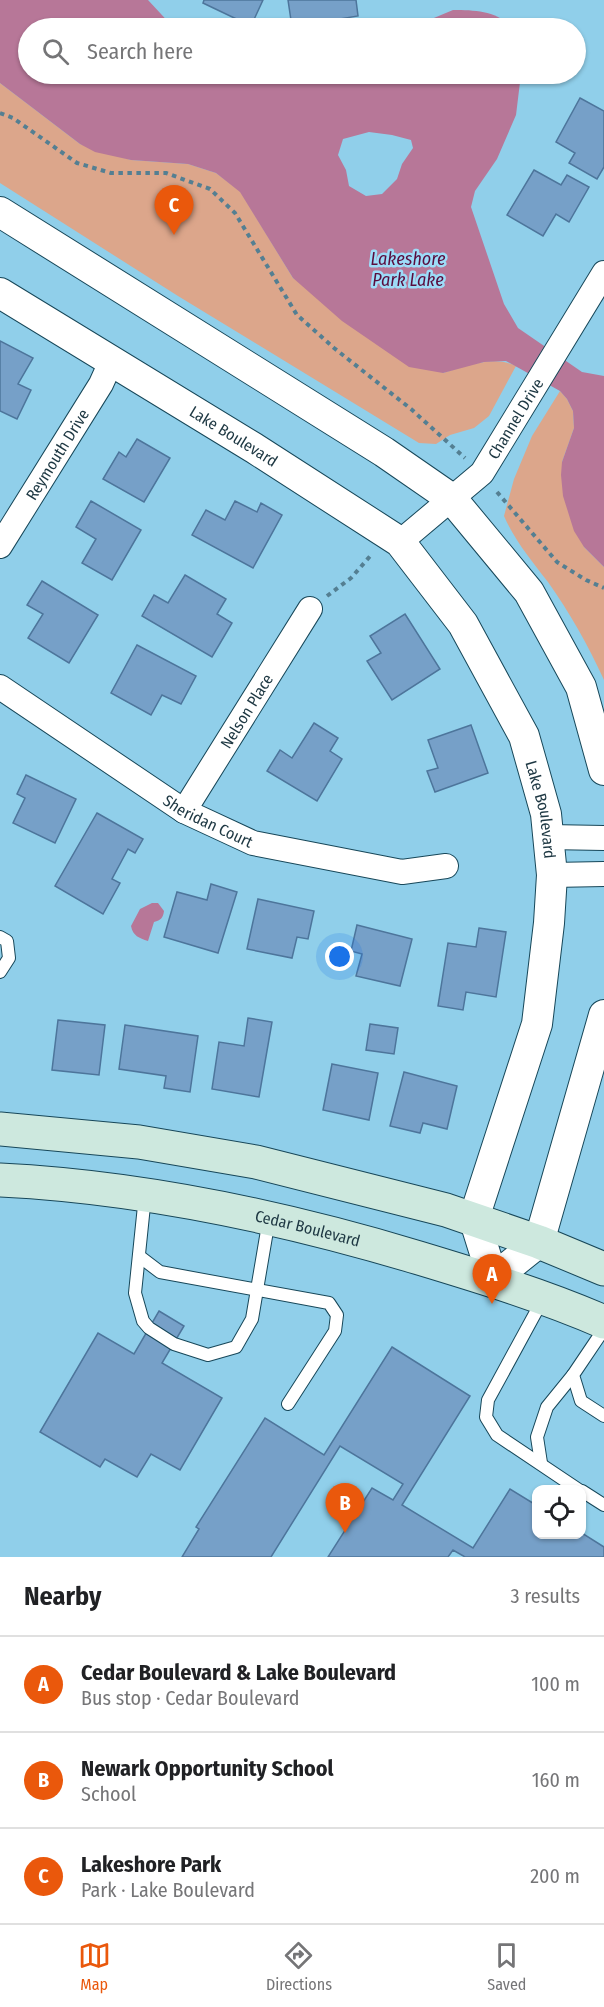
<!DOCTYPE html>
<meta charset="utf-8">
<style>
:root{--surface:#fff;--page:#f6f6f6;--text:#202124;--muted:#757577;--line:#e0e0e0;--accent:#ea580c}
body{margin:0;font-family:"Fira Sans Condensed",sans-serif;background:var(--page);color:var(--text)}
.controls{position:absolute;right:18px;bottom:18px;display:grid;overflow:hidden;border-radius:12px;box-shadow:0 2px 4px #0004}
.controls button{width:54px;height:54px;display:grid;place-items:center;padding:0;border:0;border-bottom:2px solid var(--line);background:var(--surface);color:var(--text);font:30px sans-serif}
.you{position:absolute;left:340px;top:957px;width:21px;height:21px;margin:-15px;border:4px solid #fff;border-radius:50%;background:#1a73e8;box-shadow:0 0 0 9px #1a73e833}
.badge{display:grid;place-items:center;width:39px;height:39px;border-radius:50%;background:var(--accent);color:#fff;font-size:20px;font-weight:700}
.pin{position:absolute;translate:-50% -50px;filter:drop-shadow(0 2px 3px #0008)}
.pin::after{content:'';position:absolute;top:32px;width:21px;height:18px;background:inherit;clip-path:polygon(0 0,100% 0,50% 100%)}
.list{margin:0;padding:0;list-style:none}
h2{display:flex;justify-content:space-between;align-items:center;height:78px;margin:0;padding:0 24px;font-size:26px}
h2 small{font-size:20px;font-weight:400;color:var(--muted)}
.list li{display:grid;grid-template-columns:39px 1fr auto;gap:18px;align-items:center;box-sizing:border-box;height:96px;padding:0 24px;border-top:2px solid var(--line)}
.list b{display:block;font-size:22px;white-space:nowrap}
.list p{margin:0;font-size:20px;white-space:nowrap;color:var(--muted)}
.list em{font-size:20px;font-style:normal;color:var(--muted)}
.icon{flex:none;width:33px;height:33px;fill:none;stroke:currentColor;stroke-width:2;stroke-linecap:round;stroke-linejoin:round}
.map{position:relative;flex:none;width:604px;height:1557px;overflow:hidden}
.search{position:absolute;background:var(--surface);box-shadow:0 2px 4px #0004;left:18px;right:18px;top:18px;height:66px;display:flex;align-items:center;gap:15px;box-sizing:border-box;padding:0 21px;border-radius:33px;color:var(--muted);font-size:22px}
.sheet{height:366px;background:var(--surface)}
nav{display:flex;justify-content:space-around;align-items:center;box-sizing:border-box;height:84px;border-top:2px solid var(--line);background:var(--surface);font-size:16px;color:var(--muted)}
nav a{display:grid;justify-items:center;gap:3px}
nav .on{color:var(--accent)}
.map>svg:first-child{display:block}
</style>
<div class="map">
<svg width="604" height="1557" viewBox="0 0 604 1557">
<rect width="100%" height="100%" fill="#90cfea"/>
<g fill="#dca68b">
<path d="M0,83L80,144L131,160L188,164L216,173L240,191L293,278L443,373C467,366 493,355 516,366L489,416L474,428L450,435L436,444L419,443L178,296L0,183Z"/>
<path d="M560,391L567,399L573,411L574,428L562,462L584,547L604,567V680C588,645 570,613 548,582C532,561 515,541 504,516L514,479L532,436Z"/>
</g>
<g fill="#b77798" fill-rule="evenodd">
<path d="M0,0H148L174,28H28V74H521L516,115L497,159L475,191L471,207L504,304L518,328L582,372L604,376V567L584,547L574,531L563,496L561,475L562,462L574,428L573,411L567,399L560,391L506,361L484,362L443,373L409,367L342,321L293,278L240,192L216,173L188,164L131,160L95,152L80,144L0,83ZM369,132L392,135L411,140L413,148L402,164L397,179L382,194L366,196L349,186L346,170L338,155L343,139Z"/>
<path d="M453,10C476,10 497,11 513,28H410Z"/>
<path d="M152,903H158L164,911C163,918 161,920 154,922L148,941C139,938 133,936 131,926L140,909Z"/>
</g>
<g fill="#76a0c8" stroke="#4d759b" stroke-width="1.5">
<path d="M204,0H263L251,26L203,3Z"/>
<path d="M288,0H356L358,16L292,27Z"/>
<path d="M580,98L604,111V167L597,179L569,163L575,153L556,142Z"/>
<path d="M534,170L561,185L567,175L589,187L569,222L556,214L543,236L507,215Z"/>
<path d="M0,341L33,358L18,384L31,390L17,419L0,411Z"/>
<path d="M137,439L170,458L144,502L103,479L119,452L126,457Z"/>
<path d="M91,501L141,530L112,580L82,563L96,539L76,527Z"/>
<path d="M235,501L257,512L261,503L282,515L253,568L192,535L206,510L225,520Z"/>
<path d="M185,575L226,599L217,614L232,623L212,657L142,616L154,595L168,603Z"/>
<path d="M42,581L98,615L69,663L28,638L43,614L27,605Z"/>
<path d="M405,614L440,669L392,700L367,661L381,653L370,636Z"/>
<path d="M137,645L196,676L181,704L162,695L151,715L111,693Z"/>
<path d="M314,723L338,738L330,751L342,759L317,801L267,771L280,750L292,758Z"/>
<path d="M471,725L488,773L435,792L427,771L438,768L428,740Z"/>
<path d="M26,775L76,799L55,843L13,823L25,798L17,794Z"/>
<path d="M97,813L143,839L135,853L128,849L112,879L120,883L103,914L55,886Z"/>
<path d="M211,884L237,892L218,953L164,937L177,892L207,900Z"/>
<path d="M258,899L314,911L308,939L297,937L292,958L247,949Z"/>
<path d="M357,925L412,939L400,986L356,976L362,954L351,951Z"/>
<path d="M479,928L506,932L496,997L466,992L463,1010L438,1006L448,943L476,947Z"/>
<path d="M248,1018L272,1022L259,1097L212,1089L219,1042L244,1046Z"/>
<path d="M58,1020L105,1025L99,1075L52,1070Z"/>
<path d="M370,1024L398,1028L394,1054L366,1050Z"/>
<path d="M125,1025L198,1036L190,1092L164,1088L166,1076L119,1069Z"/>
<path d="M332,1064L378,1073L369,1120L323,1110Z"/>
<path d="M404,1072L457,1086L447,1129L423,1123L420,1133L390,1126Z"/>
<path d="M159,1311L184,1326L162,1363L222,1398L180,1470L151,1454L137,1477L105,1459L100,1467L40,1432L98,1333L134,1354Z"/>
<path d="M392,1347L470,1396L402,1505L473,1548L510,1489L536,1505V1534H582V1533L604,1547V1557H465L453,1550L448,1557H328L372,1488L393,1500L403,1484L340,1446L271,1557H182L199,1529L196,1527L265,1418L324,1455Z"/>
</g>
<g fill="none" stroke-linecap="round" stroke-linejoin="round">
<defs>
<g id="service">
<path d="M0,937L7,941L9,958L0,972"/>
<path d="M145,1196L135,1293L143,1321L149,1328L174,1344L208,1355L236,1347L252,1319L269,1219"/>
<path d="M139,1256L160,1272L329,1303L337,1315L335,1331L288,1404"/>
<path d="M543,1299L488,1400L486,1417L497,1435L579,1490"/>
<path d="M604,1329L573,1375L581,1401L604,1416"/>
<path d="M541,1463L537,1437L547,1407L573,1375"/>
<path d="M582,1491L604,1505"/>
</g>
<g id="minor">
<path id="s1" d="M400,542L482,473L604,273"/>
<path id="s2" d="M0,546L101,384L111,362"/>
<path id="s3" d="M0,687L184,811L253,843L402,872L446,866"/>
<path id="s4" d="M184,811L310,609"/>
<path d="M548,837L604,838"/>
<path d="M552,875L604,874"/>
</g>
<g id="tertiary">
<path d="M0,212L384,452L452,499L529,592L581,687L604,770"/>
<path id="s5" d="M0,293L254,448L400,542L463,624L524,736L546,814L552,875L549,923L537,1024L474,1218L493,1279L539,1242L604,1015"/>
</g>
<g id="secondary">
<path d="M0,1129L139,1142L256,1162L446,1210L539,1242L604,1269"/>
<path id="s6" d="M0,1180C143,1187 283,1217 419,1258C482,1277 544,1296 604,1322"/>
</g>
</defs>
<use href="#service" stroke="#174759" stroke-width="14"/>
<use href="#minor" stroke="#174759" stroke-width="26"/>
<use href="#tertiary" stroke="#174759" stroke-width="32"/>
<use href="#secondary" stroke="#174759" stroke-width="35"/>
<g stroke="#547f92" stroke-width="4" stroke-dasharray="4.5 4.5" stroke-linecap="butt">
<path d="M0,113L13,118L77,163L111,173H166L210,189L235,213L297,315L334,348L411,409L465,458"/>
<path d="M497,492L557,562L586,580L604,588"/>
<path d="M327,596L351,578L372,554"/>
</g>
<use href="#service" stroke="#fff" stroke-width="12"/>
<use href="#minor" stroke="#fff" stroke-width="24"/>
<use href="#tertiary" stroke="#fff" stroke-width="30"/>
<use href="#secondary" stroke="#cde8de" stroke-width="33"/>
</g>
<g text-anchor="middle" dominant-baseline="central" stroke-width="5" stroke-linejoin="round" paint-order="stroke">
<g font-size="16" fill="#1d3742" stroke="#9ddcf8">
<text stroke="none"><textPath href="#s1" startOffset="171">Channel Drive</textPath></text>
<text stroke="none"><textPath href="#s5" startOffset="274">Lake Boulevard</textPath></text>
<text stroke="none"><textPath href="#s2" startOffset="108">Reymouth Drive</textPath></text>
<text stroke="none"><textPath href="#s4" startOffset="118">Nelson Place</textPath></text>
<text stroke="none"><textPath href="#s5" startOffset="778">Lake Boulevard</textPath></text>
<text stroke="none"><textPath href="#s3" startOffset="248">Sheridan Court</textPath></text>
<text stroke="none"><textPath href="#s6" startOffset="312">Cedar Boulevard</textPath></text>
</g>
<g font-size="18" font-style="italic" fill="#590c3d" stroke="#9ddcf8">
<text x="408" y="259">Lakeshore<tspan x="408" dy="21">Park Lake</tspan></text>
</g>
</g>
</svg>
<div class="controls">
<button><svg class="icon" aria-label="locate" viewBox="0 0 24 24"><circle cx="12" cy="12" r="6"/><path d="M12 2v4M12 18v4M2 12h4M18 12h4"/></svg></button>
</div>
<div class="you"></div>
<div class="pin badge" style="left:492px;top:1304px">A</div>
<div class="pin badge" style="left:345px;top:1533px">B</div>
<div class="pin badge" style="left:174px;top:235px">C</div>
<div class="search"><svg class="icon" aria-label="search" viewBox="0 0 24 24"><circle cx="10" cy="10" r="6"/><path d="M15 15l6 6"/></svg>Search here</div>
</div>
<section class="sheet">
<h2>Nearby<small>3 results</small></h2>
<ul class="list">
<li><span class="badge">A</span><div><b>Cedar Boulevard &amp; Lake Boulevard</b><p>Bus stop · Cedar Boulevard</p></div><em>100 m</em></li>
<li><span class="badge">B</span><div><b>Newark Opportunity School</b><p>School</p></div><em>160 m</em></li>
<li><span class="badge">C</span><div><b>Lakeshore Park</b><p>Park · Lake Boulevard</p></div><em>200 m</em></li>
</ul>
</section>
<nav>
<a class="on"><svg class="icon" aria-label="map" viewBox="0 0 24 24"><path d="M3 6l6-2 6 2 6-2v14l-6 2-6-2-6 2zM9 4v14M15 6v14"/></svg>Map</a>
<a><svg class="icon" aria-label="directions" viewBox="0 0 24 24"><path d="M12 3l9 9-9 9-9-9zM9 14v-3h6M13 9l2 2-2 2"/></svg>Directions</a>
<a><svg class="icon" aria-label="saved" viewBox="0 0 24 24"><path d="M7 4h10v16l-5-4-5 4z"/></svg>Saved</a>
</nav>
